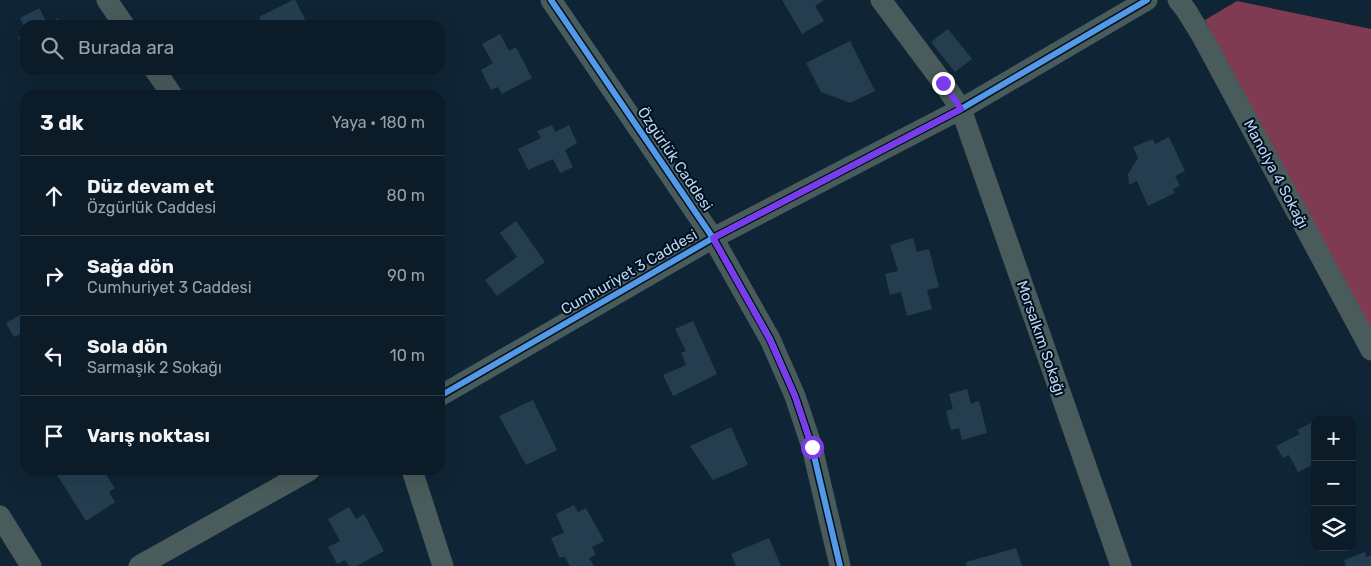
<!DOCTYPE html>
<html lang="tr">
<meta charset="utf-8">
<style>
:root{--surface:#0b1c28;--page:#192934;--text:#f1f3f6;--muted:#9aa1a8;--line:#2b3a45}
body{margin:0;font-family:Rubik,sans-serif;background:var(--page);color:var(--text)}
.controls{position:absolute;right:15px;bottom:15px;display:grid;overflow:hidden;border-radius:10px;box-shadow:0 5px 20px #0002}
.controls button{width:45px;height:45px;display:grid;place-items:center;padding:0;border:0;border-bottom:1px solid var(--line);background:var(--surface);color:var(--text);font:25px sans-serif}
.stop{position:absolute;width:15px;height:15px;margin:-11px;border:4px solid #7c3aed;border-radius:50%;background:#fff}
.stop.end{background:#7c3aed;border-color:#fff;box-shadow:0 1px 5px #0008}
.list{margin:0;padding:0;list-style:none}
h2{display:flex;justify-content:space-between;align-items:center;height:65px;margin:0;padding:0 20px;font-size:21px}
h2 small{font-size:16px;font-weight:400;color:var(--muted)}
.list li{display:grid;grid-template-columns:32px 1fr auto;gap:15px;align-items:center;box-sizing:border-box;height:80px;padding:0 20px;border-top:1px solid var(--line)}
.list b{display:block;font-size:19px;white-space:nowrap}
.list p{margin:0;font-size:16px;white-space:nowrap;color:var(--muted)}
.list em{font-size:16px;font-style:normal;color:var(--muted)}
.icon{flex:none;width:28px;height:28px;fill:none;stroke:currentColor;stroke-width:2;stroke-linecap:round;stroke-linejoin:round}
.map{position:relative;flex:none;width:1371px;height:566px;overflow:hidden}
.search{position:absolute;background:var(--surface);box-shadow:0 5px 20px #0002;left:20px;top:20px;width:425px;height:55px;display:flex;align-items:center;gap:12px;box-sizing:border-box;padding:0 18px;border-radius:15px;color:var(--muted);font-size:19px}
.panel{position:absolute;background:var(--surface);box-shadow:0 5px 20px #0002;left:20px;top:90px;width:425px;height:385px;border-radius:15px}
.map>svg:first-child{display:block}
</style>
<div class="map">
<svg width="1371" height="566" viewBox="0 0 1371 566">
<rect width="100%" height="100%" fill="#0f2535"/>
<path fill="#7f3b51" d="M1237,1L1371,29V331L1205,20Z"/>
<g fill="#243e50">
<path d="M293,0H295L306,21L299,25H262L259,17Z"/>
<path d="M782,0H822L823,1L815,6L824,21L802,34Z"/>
<path d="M39,8L48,24L58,18L62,25H25V28L20,18Z"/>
<path d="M948,29L972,59L955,72L931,42Z"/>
<path d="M25,34V50L18,37Z"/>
<path d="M500,34L509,51L516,47L532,78L502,94L498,87L491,90L481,70L493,63L482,44Z"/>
<path d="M850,41L875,91L850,103L821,92L806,63Z"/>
<path d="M552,125L555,132L569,125L577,143L565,150L573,167L560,173L553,159L528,170L518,149L541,138L537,131Z"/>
<path d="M1169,137L1185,171L1175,176L1180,186L1173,189L1175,193L1148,206L1137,181L1129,185L1128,174L1138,158L1133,147L1153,139L1155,144Z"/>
<path d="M516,221L545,262L497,296L485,280L517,257L500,233Z"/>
<path d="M913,238L917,252L929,249L939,287L927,290L932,309L907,316L901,292L890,295L885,274L898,271L890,245Z"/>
<path d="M25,312V341L21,334L14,337L6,323Z"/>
<path d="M693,321L717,374L673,396L663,375L686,365L681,353L686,351L675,329Z"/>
<path d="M967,389L971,404L979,401L987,433L962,440L959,428L951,430L946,411L953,409L949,394Z"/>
<path d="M533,400L557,450L526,465L499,416Z"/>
<path d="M1313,422L1315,425V464L1298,472L1289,455L1283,458L1276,446L1300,434L1297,430Z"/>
<path d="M731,427L748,465L713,480L690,446Z"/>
<path d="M54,470H103L115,488L109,492L115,502L86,521Z"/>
<path d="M574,505L578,512L586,508L604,541L592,547L596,555L589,558L594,566H570L565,557H559L551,538L564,533L556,514Z"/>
<path d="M349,507L356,519L364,514L384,551L357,566H349L345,560L337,564L328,547L340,541L328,519Z"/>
<path d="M769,538L781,566H736L731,554Z"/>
<path d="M1016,548L1022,566H967L966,562Z"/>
<path d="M1365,552L1366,557L1371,555V566H1346L1344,560Z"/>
</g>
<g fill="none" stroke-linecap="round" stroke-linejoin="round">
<g stroke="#4a5b5c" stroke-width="21">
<path d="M107,0L124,25"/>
<path d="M551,0L713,238L770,339L795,396L812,447L840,566"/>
<path d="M881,0L943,83L961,109L1121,566"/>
<path d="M1178,0L1186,10L1202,36L1371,350"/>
<path d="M155,70L172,95"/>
<path d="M440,396L713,238L961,109L1147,0"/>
<path d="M412,470L443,566"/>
<path d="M0,516L31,566"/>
<path d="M139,566L310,470"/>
</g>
<defs>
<g id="cycleway">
<path d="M551,0L713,238L770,339L795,396L812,447L840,566"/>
<path d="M440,396L713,238L961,109L1147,0"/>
</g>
</defs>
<use href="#cycleway" stroke="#001020" stroke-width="9"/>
<use href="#cycleway" stroke="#5399e6" stroke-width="6"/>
</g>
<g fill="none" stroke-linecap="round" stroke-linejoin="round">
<path stroke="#7c3aed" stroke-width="6" d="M812,447L795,396L770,340L713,238L961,109L943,83"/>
</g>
<g text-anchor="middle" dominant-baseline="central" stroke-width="4" stroke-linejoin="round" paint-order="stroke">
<g font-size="15" fill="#bbd5ec" stroke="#001020">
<text transform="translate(675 159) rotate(56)">Özgürlük Caddesi</text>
<text transform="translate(1276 174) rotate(62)">Manolya 4 Sokağı</text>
<text transform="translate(629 272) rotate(-30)">Cumhuriyet 3 Caddesi</text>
<text transform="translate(1041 338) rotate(71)">Morsalkım Sokağı</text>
</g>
</g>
</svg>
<div class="controls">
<button>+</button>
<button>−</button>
<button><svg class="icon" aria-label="layers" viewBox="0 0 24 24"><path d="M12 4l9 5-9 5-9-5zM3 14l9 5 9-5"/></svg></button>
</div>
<div class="stop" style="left:812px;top:447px"></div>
<div class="stop end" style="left:943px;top:83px"></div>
<div class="search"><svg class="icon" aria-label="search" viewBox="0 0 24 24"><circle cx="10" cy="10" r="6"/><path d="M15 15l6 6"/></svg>Burada ara</div>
<section class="panel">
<h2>3 dk<small>Yaya · 180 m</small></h2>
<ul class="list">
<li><svg class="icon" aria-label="ahead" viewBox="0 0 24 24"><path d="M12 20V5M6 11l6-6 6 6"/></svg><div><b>Düz devam et</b><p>Özgürlük Caddesi</p></div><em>80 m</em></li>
<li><svg class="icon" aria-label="right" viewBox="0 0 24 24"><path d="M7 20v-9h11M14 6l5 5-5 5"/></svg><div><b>Sağa dön</b><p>Cumhuriyet 3 Caddesi</p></div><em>90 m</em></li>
<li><svg class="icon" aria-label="left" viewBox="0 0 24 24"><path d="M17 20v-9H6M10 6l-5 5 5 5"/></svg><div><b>Sola dön</b><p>Sarmaşık 2 Sokağı</p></div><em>10 m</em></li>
<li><svg class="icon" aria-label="arrive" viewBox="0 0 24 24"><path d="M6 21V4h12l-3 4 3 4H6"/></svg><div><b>Varış noktası</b></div></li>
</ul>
</section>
</div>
